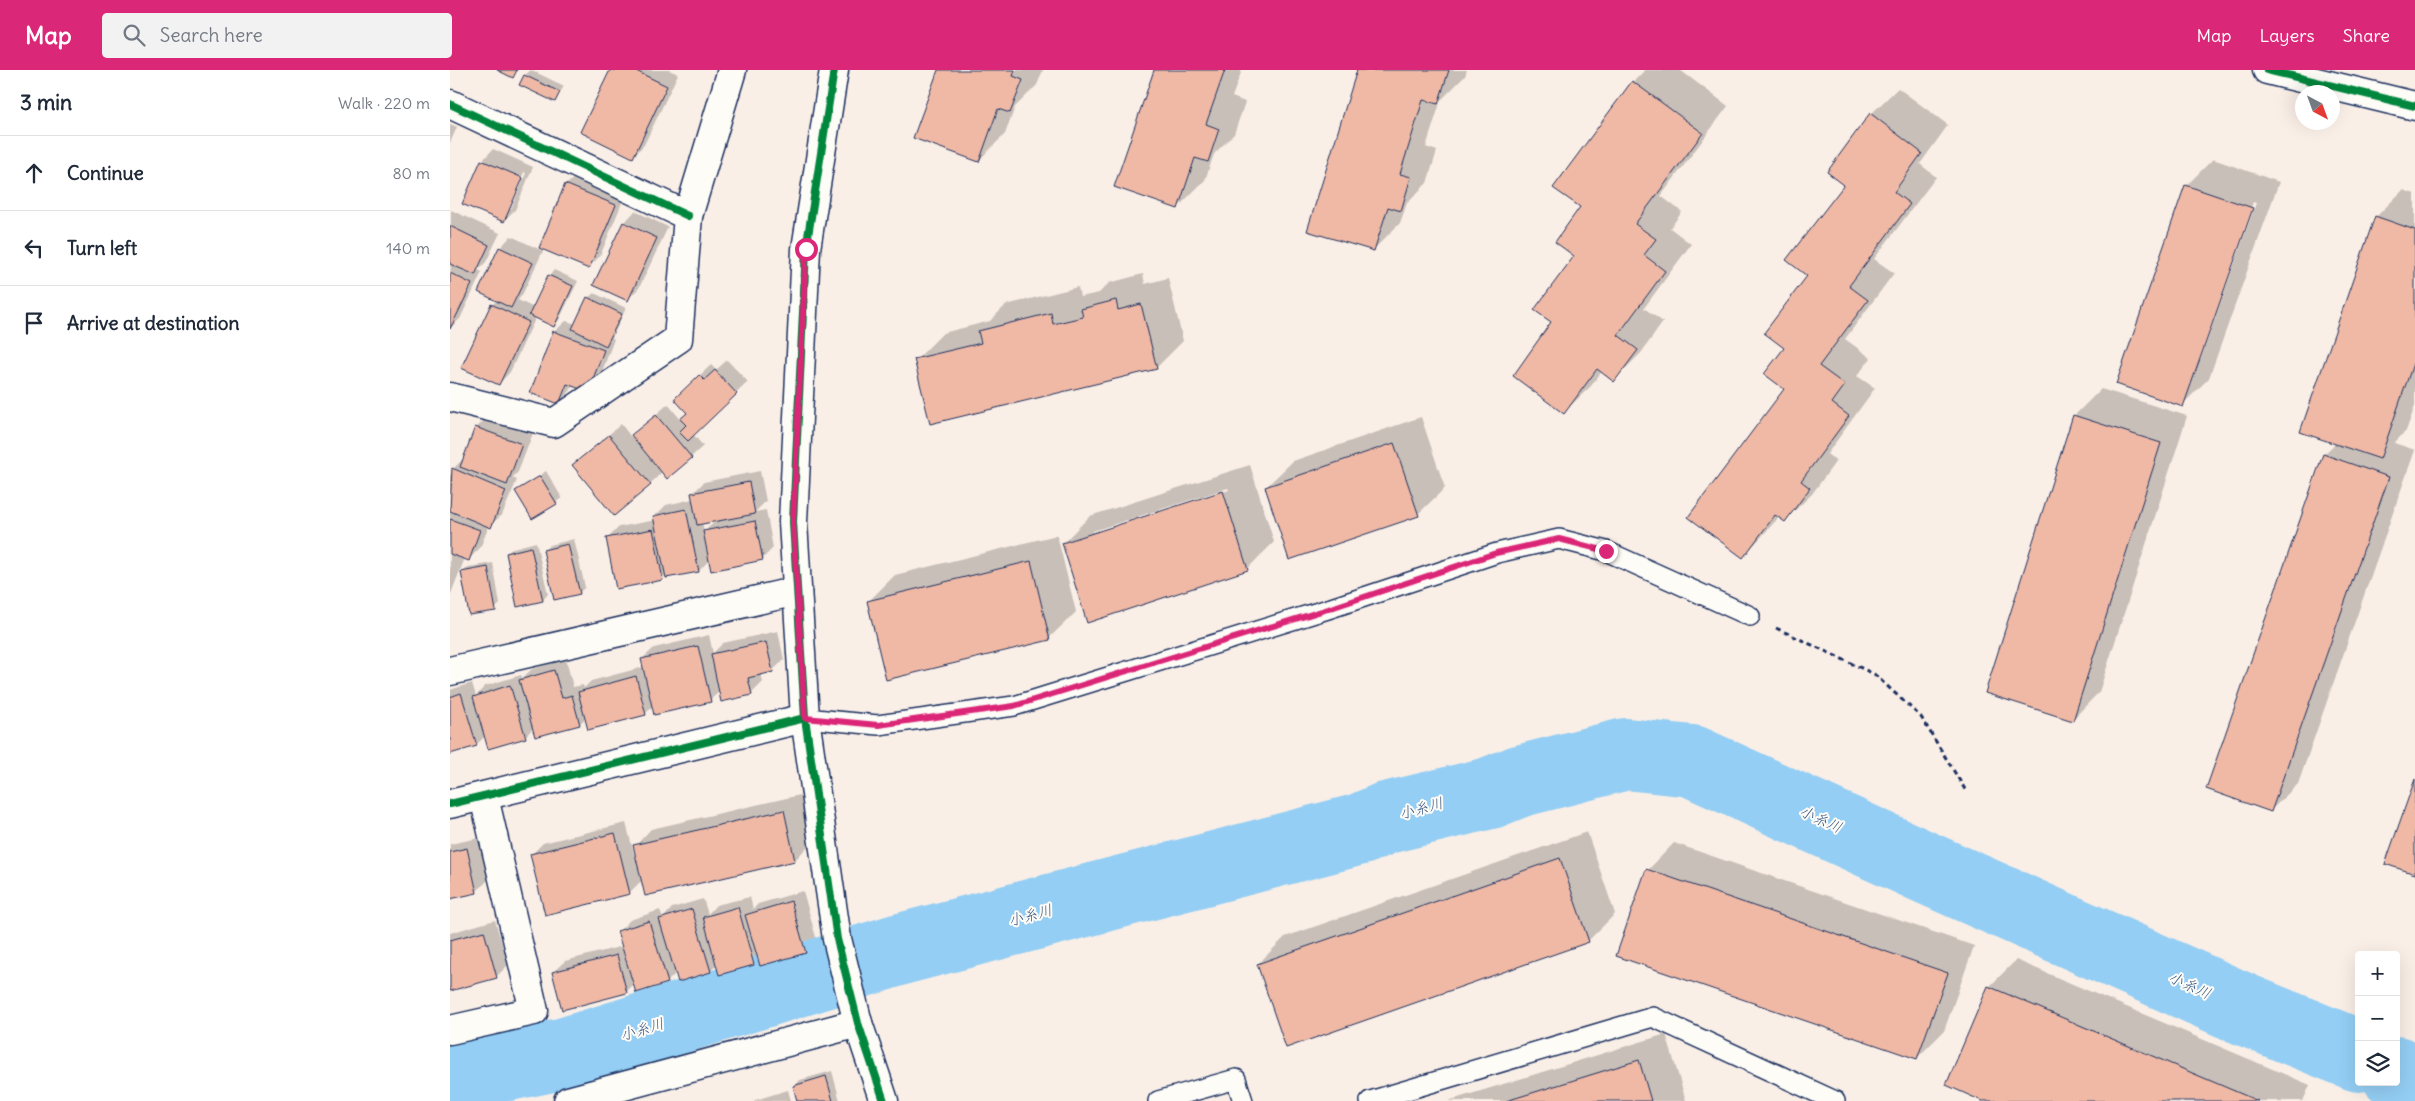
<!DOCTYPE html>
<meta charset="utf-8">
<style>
:root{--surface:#fff;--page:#f2f2f3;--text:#1f2937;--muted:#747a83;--line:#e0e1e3;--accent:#db2777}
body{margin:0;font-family:Delius,"Klee One",sans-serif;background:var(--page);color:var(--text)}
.controls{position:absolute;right:15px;bottom:15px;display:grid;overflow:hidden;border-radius:5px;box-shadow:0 5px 20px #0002}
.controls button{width:45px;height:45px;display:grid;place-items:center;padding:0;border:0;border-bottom:1px solid var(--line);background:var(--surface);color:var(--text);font:25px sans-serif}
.compass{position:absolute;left:1845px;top:15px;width:45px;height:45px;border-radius:50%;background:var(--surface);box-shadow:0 5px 20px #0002;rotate:139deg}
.stop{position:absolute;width:15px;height:15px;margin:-11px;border:4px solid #db2777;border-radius:50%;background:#fff}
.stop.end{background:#db2777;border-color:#fff;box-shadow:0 1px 5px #0008}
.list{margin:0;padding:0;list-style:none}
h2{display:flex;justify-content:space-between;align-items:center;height:65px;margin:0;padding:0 20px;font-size:21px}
h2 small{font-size:16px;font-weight:400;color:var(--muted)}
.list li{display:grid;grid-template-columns:32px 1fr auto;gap:15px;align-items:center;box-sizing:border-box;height:75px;padding:0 20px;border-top:1px solid var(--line)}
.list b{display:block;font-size:19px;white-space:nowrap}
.list em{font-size:16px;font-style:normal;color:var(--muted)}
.icon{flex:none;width:28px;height:28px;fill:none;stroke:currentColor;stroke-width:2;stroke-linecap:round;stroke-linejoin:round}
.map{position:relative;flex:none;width:1965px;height:1031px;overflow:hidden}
header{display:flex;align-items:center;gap:30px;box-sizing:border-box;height:70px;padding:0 25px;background:var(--accent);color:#fff}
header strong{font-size:24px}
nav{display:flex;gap:28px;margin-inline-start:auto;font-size:18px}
.search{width:350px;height:45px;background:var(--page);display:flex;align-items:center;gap:12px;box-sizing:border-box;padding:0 18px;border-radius:5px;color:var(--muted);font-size:19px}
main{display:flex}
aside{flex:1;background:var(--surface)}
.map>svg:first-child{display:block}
</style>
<header>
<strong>Map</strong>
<div class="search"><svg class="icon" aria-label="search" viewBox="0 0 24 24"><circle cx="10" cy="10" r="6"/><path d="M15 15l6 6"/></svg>Search here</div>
<nav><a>Map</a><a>Layers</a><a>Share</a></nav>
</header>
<main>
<aside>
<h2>3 min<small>Walk · 220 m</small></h2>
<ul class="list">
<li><svg class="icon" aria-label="ahead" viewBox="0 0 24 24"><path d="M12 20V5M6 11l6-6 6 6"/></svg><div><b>Continue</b></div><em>80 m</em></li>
<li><svg class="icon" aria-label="left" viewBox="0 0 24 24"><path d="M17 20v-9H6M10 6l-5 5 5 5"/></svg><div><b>Turn left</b></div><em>140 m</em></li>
<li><svg class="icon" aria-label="arrive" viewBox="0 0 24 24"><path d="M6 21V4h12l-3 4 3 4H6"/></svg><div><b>Arrive at destination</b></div></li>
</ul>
</aside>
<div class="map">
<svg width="1965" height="1031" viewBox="0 0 1965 1031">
<rect width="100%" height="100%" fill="#faefe7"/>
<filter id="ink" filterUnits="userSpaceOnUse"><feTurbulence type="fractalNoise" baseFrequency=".02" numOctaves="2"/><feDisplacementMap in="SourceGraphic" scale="10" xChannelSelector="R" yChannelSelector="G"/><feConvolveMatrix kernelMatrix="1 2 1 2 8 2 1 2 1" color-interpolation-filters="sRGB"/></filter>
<g filter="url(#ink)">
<g fill="#0003" fill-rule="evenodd">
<path d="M81,0L114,16L105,31L75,5Z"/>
<path d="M161,0H219L228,4L194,75L183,86Z"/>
<path d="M490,0H593L587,15L565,37L555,64L528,91Z"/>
<path d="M705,0H792L782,27L795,32L784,64L764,84L755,110L728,137Z"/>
<path d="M908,0H1017L1015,6L991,30L976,77L987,81L977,113L957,133L950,153L923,180Z"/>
<path d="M1195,0H1230L1278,36L1211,126L1232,142L1220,158L1241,174L1194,238L1213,252L1191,283L1164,310L1152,301L1141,316L1114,342L1103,252L1125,186L1132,137L1183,12Z"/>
<path d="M1448,18L1498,55L1470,94L1486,107L1424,189L1444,203L1395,269L1421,288L1407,306L1425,318L1377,384L1386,391L1362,424L1335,450L1330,446L1293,487L1336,319L1335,277L1359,206L1421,44Z"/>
<path d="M0,54L7,57L0,73Z"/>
<path d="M43,79L83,97L65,140L53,151L32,91ZM74,102L76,103L61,139H58Z"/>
<path d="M1763,89L1829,112L1759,308L1732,335L1736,116ZM1803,132L1806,133L1745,305H1743Z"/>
<path d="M128,104L176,123L150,186L139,197L116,115Z"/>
<path d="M1953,120L1965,124V336L1956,361L1944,373L1965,380L1848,714L1821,740L1757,718L1874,384L1886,373L1926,147Z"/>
<path d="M1,140L50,163L36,192L28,200L32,202L10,249L0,258Z"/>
<path d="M185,141L218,157L189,218L178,229L174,153Z"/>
<path d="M61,166L93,181L72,225L68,230L84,238L99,206L104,200L128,211L109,250L104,256L86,247L60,302L49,314L42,235L47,230L50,178Z"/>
<path d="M693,204L695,214L718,208L733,271L706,298L466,290L493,263L540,251L556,235L628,217L630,227L649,223L659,213Z"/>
<path d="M144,223L176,238L162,268L164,269L149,310L123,315L120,321L109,333L104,262L116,251L126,254L138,228Z"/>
<path d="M277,290L298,312L243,364L253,376L241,387L212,402L200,414L124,395L171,354L181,367L218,334L231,350L238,343L237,317L261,295L266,300Z"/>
<path d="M1651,319L1737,346L1649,622L1623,649L1624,346Z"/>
<path d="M38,347L83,363L68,402L62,408L67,410L52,445L39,456L30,478L19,489L15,488L0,526V406L3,399L14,388L26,358Z"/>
<path d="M971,347L995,418L968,444L816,417L843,391Z"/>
<path d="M800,395L824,472L797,499L613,473L640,446ZM778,418L779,420L643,464V461Z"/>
<path d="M96,401L112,428L83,447L67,421Z"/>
<path d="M310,401L316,431L305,442L316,440L323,478L312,489H260L249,501L217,504L212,508L157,469L169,457L206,450L205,446L216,435L243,429L242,424L254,412ZM267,450L259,457L254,462L252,452Z"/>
<path d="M607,465L626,542L599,568L418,532L445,505Z"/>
<path d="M124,469L135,517L129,523L94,480L100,475Z"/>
<path d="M86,472L98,524L93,530L57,483L63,478Z"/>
<path d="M43,493L50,534L45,539L12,503L18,497Z"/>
<path d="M328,561L334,590L322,601L311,604L313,612L301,624L270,621L260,630L203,636L195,644L136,648L129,654L83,658L75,667L35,666L26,675L0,683V620L22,613L26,626L35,616L71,605L72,608L82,599L116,589L123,617L133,615L134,618L141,611L194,597L192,589L204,578L259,565L263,583L273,573Z"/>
<path d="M350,725L361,773L345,790L192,810L179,823L81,785L93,773L176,753L184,784H186L185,776L201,759Z"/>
<path d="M1137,762L1165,844L1138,871L808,894L835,867Z"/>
<path d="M29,768L38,810L26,822L0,828V774Z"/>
<path d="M1224,773L1524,876L1494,961L1467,988L1198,800Z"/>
<path d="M353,821L367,871L355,882L309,889L304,894L270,903L267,894L261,901L229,910L227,902L218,911L187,921L185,913L176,922L103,902L115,891L173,876L169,861L180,850L210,840L213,848L222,838L253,829L258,844L266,835L300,827L303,839L308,834Z"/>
<path d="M45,850L58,895L46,907L0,920V863Z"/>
<path d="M1566,890L1860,1015L1853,1031H1535L1539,917Z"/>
<path d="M1216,964L1236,1031H998Z"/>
<path d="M382,1001L390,1031H348L344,1016L350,1010Z"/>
<path d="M338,1020L341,1031H302Z"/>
</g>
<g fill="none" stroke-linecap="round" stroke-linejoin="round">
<g stroke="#94cef4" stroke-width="72">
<path d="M1946,1002L1965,1010"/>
<path d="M0,1007L116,983L451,879L911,759L936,748L1040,723L1070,711L1176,684L1242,691L1481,800L1791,938L1909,986"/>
</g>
</g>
<g fill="#f0b9a5" stroke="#1b2f5e">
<path d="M47,0H67L63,8Z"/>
<path d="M160,0H184L217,16L183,88L130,62Z"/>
<path d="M488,0H565L563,6L573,10L560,43L548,39L529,92L463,68Z"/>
<path d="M704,0H775L756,54L769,59L758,92L745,88L728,139L664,117Z"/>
<path d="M907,0H999L988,34L973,30L950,104L961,107L951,141L938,137L924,181L857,161Z"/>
<path d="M74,5L110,22L105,32L69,15Z"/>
<path d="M1182,11L1253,63L1185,154L1206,169L1194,185L1215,201L1168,265L1188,280L1164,312L1147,299L1114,344L1063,306L1101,252L1084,240L1124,186L1105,172L1130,137L1103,118Z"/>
<path d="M1420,43L1472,83L1444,122L1460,134L1399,216L1418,230L1369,296L1395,315L1382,333L1399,346L1351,411L1360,418L1335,452L1325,445L1293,488L1238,447L1334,319L1314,304L1334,278L1314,263L1357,206L1336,190L1394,115L1377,102Z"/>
<path d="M31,90L73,108L54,152L12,134Z"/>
<path d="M115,114L166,135L139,199L89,178Z"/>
<path d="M1735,115L1803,138L1733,337L1666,314Z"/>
<path d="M1925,146L1965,160V288L1930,389L1850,362Z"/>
<path d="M173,152L207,168L178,231L143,215Z"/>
<path d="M0,156L39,175L25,205L0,194Z"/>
<path d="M49,177L83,193L61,238L28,222Z"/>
<path d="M0,203L22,214L0,259Z"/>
<path d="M98,205L123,216L104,257L79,245Z"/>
<path d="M137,227L172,244L156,276L122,259Z"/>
<path d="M666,230L668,240L691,234L707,299L480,354L464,289L531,273L528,261L601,243L603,254L633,247L631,239Z"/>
<path d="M41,234L79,252L49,315L11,298Z"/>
<path d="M103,261L154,280L138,322L117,314L109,334L80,323Z"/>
<path d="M265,300L287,324L238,371L229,362L236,355L230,349L237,343L224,329L249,305L254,310Z"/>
<path d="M206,345L242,388L217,409L181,365Z"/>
<path d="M1623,345L1711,373L1623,651L1535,623Z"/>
<path d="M25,357L72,374L57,415L10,397Z"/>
<path d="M159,365L201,415L164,446L122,395Z"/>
<path d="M944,373L969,446L839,490L815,417Z"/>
<path d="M1873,384L1939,407L1821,742L1756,719Z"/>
<path d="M2,398L56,421L41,458L0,441Z"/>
<path d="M90,406L107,434L82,449L65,421Z"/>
<path d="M299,412L305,444L247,455L241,423Z"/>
<path d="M773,421L798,500L637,553L612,473Z"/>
<path d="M236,439L249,502L216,508L203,446Z"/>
<path d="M0,449L30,460L19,491L0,484Z"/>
<path d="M305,451L313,490L261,501L253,461Z"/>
<path d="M203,459L213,510L166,519L156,468Z"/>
<path d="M118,474L130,524L104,530L93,480Z"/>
<path d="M81,477L93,531L67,537L56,483Z"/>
<path d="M581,491L600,570L436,610L417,531Z"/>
<path d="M38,497L46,541L19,545L11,502Z"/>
<path d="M316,572L323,602L298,608L302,625L271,632L261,584Z"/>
<path d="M248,576L261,632L204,645L191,589Z"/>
<path d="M104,600L112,628L122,625L130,655L85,667L69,610Z"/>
<path d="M186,606L196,645L138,660L128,622Z"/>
<path d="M60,615L76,668L38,679L23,627Z"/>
<path d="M11,623L27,676L0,684V627Z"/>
<path d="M1965,709V804L1935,794Z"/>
<path d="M334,740L345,791L195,826L183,775Z"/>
<path d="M165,763L180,824L95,845L80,784Z"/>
<path d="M17,778L27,823L0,829V782Z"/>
<path d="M1110,788L1139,872L836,978L807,894Z"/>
<path d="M1196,799L1498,903L1467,989L1166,886Z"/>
<path d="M341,831L356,883L310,896L295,845Z"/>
<path d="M288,837L304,895L269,905L253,847Z"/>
<path d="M242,839L261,902L228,912L209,849Z"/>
<path d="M199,851L218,913L186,923L167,861Z"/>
<path d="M34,861L47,908L0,921V870Z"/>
<path d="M167,885L177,923L112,940L102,902Z"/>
<path d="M1538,916L1808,1031H1532L1496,1015Z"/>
<path d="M1189,990L1201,1031H1056Z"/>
<path d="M376,1006L383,1031H347L343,1016Z"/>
</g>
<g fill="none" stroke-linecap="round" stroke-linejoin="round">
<defs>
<g id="service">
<path d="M355,648L428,655L564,636L878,539L1047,483L1109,469L1156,481L1300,546"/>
<path d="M708,1031L786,1009L793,1031"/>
<path d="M920,1031L1203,947L1385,1031"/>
</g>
<g id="minor">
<path d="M384,0L356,179L343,452L355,648L387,869L408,953L434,1031"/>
<path d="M1817,0L1965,36"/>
<path d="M0,34L238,146"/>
<path d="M0,327L104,353L228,269L238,146L282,0"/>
<path d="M0,601L347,521"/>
<path d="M0,734L355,648"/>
<path d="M0,960L84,941L34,727"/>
<path d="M118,1031L408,953"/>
</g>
</defs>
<use href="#service" stroke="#1b2f5e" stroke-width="22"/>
<use href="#minor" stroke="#1b2f5e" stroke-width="31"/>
<path stroke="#1b2f5e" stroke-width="3" stroke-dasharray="5 4" stroke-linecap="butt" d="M1326,558L1424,604L1471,647L1516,721"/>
<use href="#service" stroke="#fdfcf7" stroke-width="19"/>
<use href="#minor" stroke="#fdfcf7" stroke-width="28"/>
<defs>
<g id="cycleway">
<path d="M384,0L356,179L343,452L355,648L387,869L408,953L434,1031"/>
<path d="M1817,0L1965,36"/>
<path d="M0,34L238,146"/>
<path d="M0,734L355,648"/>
</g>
</defs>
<use href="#cycleway" stroke="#fdfcf7" stroke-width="11"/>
<use href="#cycleway" stroke="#00873e" stroke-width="8"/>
</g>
</g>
<g fill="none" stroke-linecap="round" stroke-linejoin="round" filter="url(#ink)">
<path stroke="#db2777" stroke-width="6" d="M356,179L343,452L355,648L428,655L564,636L878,539L1046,483L1109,469L1156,481"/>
</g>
<g text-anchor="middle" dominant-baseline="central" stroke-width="4" stroke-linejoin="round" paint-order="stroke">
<g font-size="15" font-style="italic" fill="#395784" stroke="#fdfcf7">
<text transform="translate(971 738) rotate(-15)">小糸川</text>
<text transform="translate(1371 749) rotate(24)">小糸川</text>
<text transform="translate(580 845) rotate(-15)">小糸川</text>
<text transform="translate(1740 915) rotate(24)">小糸川</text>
<text transform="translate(192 959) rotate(-17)">小糸川</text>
</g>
</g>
</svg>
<div class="controls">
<button>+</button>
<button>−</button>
<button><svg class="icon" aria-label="layers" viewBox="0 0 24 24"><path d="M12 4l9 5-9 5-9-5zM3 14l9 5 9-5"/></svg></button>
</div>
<svg class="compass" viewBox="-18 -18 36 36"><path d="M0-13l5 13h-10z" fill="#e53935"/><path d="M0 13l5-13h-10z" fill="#747a83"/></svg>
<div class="stop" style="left:356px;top:179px"></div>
<div class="stop end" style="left:1156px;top:481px"></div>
</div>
</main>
